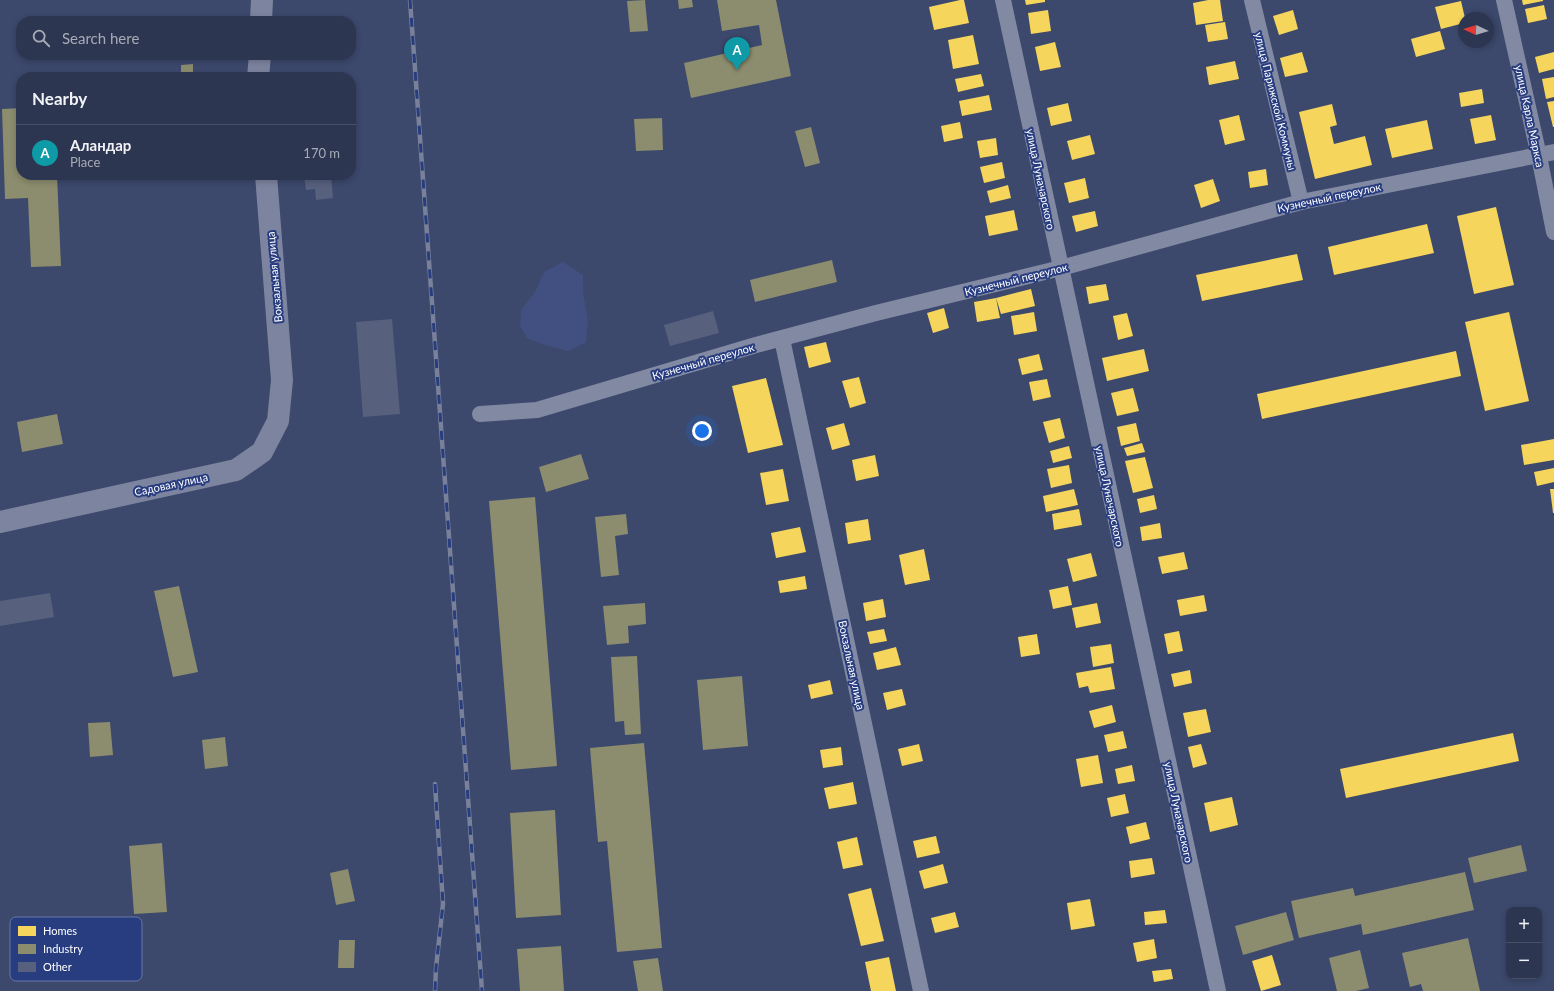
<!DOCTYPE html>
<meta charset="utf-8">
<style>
:root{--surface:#2d3651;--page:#353e58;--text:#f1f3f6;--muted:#a7abb7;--line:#485068;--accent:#8bbbb9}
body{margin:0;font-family:Lato,sans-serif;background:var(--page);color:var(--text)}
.controls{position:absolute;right:12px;bottom:12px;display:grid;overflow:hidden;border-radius:8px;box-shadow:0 2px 6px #0003}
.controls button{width:36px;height:36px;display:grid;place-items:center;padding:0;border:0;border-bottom:1px solid var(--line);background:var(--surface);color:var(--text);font:20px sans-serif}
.compass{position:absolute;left:1458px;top:12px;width:36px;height:36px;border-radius:50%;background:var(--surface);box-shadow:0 2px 6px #0003;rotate:274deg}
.you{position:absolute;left:702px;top:431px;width:14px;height:14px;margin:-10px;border:3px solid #fff;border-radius:50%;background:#1a73e8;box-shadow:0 0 0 6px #1a73e833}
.badge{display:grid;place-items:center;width:26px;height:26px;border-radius:50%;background:var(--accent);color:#fff;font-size:13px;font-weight:700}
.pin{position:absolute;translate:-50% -33px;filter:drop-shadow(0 1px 2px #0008)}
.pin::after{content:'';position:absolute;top:21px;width:14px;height:12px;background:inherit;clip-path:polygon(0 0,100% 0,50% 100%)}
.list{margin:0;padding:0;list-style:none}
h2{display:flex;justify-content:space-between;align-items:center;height:52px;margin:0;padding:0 16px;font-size:17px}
h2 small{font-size:13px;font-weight:400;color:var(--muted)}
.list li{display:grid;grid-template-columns:26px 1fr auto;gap:12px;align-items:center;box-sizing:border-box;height:56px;padding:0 16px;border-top:1px solid var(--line)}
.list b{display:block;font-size:15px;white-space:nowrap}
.list p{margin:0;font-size:13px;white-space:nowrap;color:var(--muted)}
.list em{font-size:13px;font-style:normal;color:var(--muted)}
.icon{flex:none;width:22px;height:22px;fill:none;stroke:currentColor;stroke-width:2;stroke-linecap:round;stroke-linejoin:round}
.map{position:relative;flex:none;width:1554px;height:991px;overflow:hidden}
.search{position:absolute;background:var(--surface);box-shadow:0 2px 6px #0003;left:16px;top:16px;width:340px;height:44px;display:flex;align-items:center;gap:10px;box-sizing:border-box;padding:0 14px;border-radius:16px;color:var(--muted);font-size:15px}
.panel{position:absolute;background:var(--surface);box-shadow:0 2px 6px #0003;left:16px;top:72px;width:340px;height:108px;border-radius:16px}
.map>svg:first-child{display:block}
</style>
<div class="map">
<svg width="1554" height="991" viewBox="0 0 1554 991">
<rect width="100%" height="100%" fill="#3c486c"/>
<path fill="#415081" d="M563,262L583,275V292L588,322L586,342L568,351L545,345L527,338L520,326L521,310L535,292L544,272Z"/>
<g fill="#f6d55c">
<path d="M960,0H964L969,23L934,30L929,7Z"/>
<path d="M1025,0H1045V2L1026,5Z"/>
<path d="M1208,0H1220L1223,21L1196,25L1193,3Z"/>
<path d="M1522,0H1543V1L1523,5Z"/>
<path d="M1461,1L1465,18H1464V23L1441,29L1435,7Z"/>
<path d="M1544,5L1547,19L1528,23L1525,9Z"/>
<path d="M1048,10L1051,31L1031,34L1028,13Z"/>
<path d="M1293,10L1298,29L1279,35L1273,16Z"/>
<path d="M1225,22L1228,39L1208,42L1205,25Z"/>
<path d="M1440,31L1445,49L1416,57L1411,39Z"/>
<path d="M973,35L979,64L953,69L948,40Z"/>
<path d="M1055,42L1061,67L1040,71L1035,47Z"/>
<path d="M1302,52L1308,72L1285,77L1280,58Z"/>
<path d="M1554,52V69L1539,73L1535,57Z"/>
<path d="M1235,61L1239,79L1209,85L1206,67Z"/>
<path d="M981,74L984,86L958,92L955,79Z"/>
<path d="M1554,77V97L1546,99L1542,79Z"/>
<path d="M1482,89L1484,103L1461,107L1459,93Z"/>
<path d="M989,95L992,110L962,116L959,101Z"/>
<path d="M1554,101V127H1553L1547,102Z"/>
<path d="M1068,103L1072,121L1051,126L1047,108Z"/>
<path d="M1332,104L1337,125L1330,127L1334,144L1365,136L1372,165L1315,179L1299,112Z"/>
<path d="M1239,115L1245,140L1225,145L1219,120Z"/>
<path d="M1491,115L1496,140L1475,144L1470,119Z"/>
<path d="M1427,120L1433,149L1392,158L1385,129Z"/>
<path d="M960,122L963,138L944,142L941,126Z"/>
<path d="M1090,135L1095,154L1072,160L1067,141Z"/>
<path d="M996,138L998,155L980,158L977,141Z"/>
<path d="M1002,162L1005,178L984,183L980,167Z"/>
<path d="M1266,169L1268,185L1250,188L1248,172Z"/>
<path d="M1085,178L1089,198L1069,203L1064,183Z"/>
<path d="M1213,179L1220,201L1201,208L1194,185Z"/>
<path d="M1008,185L1011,198L990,203L987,191Z"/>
<path d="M1496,207L1514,285L1474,294L1457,216Z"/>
<path d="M1014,210L1018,230L989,236L985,216Z"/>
<path d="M1095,211L1098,226L1076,232L1072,216Z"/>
<path d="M1427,224L1434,253L1334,275L1328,247Z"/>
<path d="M1297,254L1303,280L1202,301L1196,275Z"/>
<path d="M1106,284L1109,300L1089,304L1086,287Z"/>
<path d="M1031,289L1035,306L1001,314L996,298L1000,318L977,322L974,302L996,298Z"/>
<path d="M944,308L949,328L933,333L927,313Z"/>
<path d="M1034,312L1037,331L1014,335L1011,316Z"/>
<path d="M1509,312L1529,401L1485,411L1465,322Z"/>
<path d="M1127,313L1133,336L1118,340L1113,316Z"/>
<path d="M826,342L831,362L809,368L804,347Z"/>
<path d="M1144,349L1149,371L1107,381L1102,358Z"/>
<path d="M1456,351L1461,376L1262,419L1257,394Z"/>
<path d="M1039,354L1043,370L1022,375L1018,359Z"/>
<path d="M859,377L866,403L850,408L842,381Z"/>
<path d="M766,378L783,445L748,453L732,386Z"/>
<path d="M1047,379L1051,397L1033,401L1029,382Z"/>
<path d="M1133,388L1139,411L1117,416L1111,393Z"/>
<path d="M1060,418L1065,438L1049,443L1043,422Z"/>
<path d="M844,423L850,445L832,450L826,428Z"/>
<path d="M1136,423L1140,441L1121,446L1117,427Z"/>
<path d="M1554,439V460L1524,465L1521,445Z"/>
<path d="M1142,443L1145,452L1127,456L1124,448Z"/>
<path d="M1069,446L1072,458L1053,463L1050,451Z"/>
<path d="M875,455L879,476L856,481L852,460Z"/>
<path d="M1145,457L1153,488L1133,493L1125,461Z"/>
<path d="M1069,465L1072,483L1051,488L1047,469Z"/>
<path d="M1554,468V482L1537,486L1534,472Z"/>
<path d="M783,469L789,501L766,505L760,473Z"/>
<path d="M1074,489L1078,505L1046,512L1043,496Z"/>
<path d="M1550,489H1554V513H1553Z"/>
<path d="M1154,495L1157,509L1140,513L1137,499Z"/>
<path d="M1079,509L1082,525L1054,530L1052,514Z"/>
<path d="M868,519L871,540L848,544L845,523Z"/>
<path d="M1160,523L1162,538L1142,541L1140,527Z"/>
<path d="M800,527L806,552L776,558L771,533Z"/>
<path d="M924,549L930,580L905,585L899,555Z"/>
<path d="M1184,552L1188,569L1162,574L1158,557Z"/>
<path d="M1091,553L1097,576L1073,582L1067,559Z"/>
<path d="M805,576L807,589L780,593L778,581Z"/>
<path d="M1068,586L1072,605L1053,609L1049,590Z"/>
<path d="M1204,595L1207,611L1180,616L1177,600Z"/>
<path d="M883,599L886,617L866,621L863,603Z"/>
<path d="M1097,603L1101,623L1076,628L1072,608Z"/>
<path d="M884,629L887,641L870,644L867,632Z"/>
<path d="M1179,631L1183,651L1168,654L1164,634Z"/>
<path d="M1037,634L1040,654L1021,657L1018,637Z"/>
<path d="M1111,644L1114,663L1093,667L1090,647Z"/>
<path d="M896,647L901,665L877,670L873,653Z"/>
<path d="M1111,667L1115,689L1090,693L1088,686L1079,688L1076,673Z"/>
<path d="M1190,670L1192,683L1174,687L1171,674Z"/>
<path d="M830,680L833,694L811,699L808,685Z"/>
<path d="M902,689L906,705L887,710L883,693Z"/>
<path d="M1112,705L1116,722L1094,728L1089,711Z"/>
<path d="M1206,709L1211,732L1188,737L1183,713Z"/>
<path d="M1123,731L1127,748L1108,752L1104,735Z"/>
<path d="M1513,733L1519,761L1346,798L1340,769Z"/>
<path d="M919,744L923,761L902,766L898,749Z"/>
<path d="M1201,744L1207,764L1193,768L1188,747Z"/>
<path d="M841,747L843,765L823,768L820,750Z"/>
<path d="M1098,755L1103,783L1081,787L1076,759Z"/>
<path d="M1132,765L1135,781L1118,784L1115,769Z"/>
<path d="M853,782L857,804L829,809L824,788Z"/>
<path d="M1125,794L1129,813L1111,817L1107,798Z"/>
<path d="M1232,797L1238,825L1210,832L1204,803Z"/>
<path d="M1146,822L1150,839L1130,844L1126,827Z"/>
<path d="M936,836L940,853L917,858L913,841Z"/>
<path d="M857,837L863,865L843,869L837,842Z"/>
<path d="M1152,858L1155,874L1131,878L1129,861Z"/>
<path d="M943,864L948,883L924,889L919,871Z"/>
<path d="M871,888L884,941L861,946L848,894Z"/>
<path d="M1090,899L1095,926L1071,930L1067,903Z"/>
<path d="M1165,910L1167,923L1145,925L1144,912Z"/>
<path d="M955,912L959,927L935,933L931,918Z"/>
<path d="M1154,939L1157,958L1137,962L1133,943Z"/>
<path d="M1272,955L1281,985L1261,991L1252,961Z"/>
<path d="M889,957L896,991H871L865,962Z"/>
<path d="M1171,969L1173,979L1154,982L1152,971Z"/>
</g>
<g fill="#8c8c6e">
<path d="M645,0L648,31L630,32L627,1Z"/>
<path d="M678,0H692L693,7L679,9Z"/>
<path d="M717,0H776L791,76L691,98L684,63L762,45L759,25L722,31Z"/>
<path d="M193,64V77H181V65Z"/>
<path d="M21,108V175H57L61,266L31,267L28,198L5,199L2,109Z"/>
<path d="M662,118L663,150L636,151L634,119Z"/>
<path d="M811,127L820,163L805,167L795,131Z"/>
<path d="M832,260L837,282L755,302L750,280Z"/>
<path d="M57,414L63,444L22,452L17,422Z"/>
<path d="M581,454L589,479L546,492L539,467Z"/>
<path d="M535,497L557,766L511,770L489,501Z"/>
<path d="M626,514L628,534L615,536L619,575L601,577L595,517Z"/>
<path d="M179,586L198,672L173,677L154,591Z"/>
<path d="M645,603L646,624L628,626L629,643L607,645L603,606Z"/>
<path d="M637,656L641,734L625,735L624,721L615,722L611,657Z"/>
<path d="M742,676L748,746L703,750L697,680Z"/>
<path d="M110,722L113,755L90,757L88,723Z"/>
<path d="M225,737L228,766L205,769L202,740Z"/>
<path d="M644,743L662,948L617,952L607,841L598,842L590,748Z"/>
<path d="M555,810L561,915L516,918L510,813Z"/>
<path d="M162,843L167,912L134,914L129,846Z"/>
<path d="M1521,845L1527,871L1474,883L1468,858Z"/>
<path d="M348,869L355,901L336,905L330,873Z"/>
<path d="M1465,872L1474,910L1363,935L1361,924L1299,938L1291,901L1353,888L1355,896Z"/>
<path d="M1286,912L1294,940L1243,955L1235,926Z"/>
<path d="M1468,938L1480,991H1423L1421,984L1410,987L1402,953Z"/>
<path d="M339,940H355L354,968H338Z"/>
<path d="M561,946L564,991H520L517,949Z"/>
<path d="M1360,950L1369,988L1356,991H1337L1329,958Z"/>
<path d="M658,958L663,991H638L633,961Z"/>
</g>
<g fill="#57617e">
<path d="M304,175H331L333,198L316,200L315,189L306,190Z"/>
<path d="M713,311L719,333L670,346L664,325Z"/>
<path d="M392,319L400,414L363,417L356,322Z"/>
<path d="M50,593L54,617L0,626V601Z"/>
</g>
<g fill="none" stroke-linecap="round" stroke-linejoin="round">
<g stroke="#8289a2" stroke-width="16">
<path d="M1003,0L1218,991"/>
<path d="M1252,0L1301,202"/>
<path d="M1504,0L1539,156L1554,232"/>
<path d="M782,339L921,991"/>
<path d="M480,414L537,410L756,345L876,313L1061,268L1301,202L1554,152"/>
</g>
<g stroke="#7d849f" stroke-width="22">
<path d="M261,21L262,0"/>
<path d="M258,77L260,55"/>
<path d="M0,522L236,470L262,452L278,421L282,380L266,175"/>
</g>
<defs>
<g id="rail">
<path d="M410,0L482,991"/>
<path d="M435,784L443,904L436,968L435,991"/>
</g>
</defs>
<use href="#rail" stroke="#78809a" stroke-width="4.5"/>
<use href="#rail" stroke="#283d80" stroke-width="3" stroke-dasharray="9" stroke-linecap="butt"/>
</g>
<g text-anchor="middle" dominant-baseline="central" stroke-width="4" stroke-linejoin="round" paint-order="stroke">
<g font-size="11" fill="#fff" stroke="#283d80">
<text transform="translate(1276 101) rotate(76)">улица Парижской Коммуны</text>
<text transform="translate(1530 116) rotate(78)">улица Карла Маркса</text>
<text transform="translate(1041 179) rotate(78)">улица Луначарского</text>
<text transform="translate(1329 197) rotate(-12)">Кузнечный переулок</text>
<text transform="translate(274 277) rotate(-95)">Вокзальная улица</text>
<text transform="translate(1016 279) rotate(-14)">Кузнечный переулок</text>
<text transform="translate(703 361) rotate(-16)">Кузнечный переулок</text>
<text transform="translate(171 484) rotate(-12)">Садовая улица</text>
<text transform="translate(1110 496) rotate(78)">улица Луначарского</text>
<text transform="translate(852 665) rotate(78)">Вокзальная улица</text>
<text transform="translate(1179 812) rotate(78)">улица Луначарского</text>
</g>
</g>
<rect x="10" y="917" width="132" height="64" rx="6" fill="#283d80" stroke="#6877a6" stroke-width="1"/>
<rect x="18" y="926" width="18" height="10" fill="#f6d55c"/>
<rect x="18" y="944" width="18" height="10" fill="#8c8c6e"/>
<rect x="18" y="962" width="18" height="10" fill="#57617e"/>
<g font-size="11" fill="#fff">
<text x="43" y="935">Homes</text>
<text x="43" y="953">Industry</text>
<text x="43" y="971">Other</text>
</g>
</svg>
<div class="controls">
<button>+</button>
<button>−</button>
</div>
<svg class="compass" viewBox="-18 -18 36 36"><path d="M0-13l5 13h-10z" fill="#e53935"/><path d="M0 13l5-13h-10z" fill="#a7abb7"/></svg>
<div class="you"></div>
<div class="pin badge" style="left:737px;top:70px;background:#0f9aa8">A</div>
<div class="search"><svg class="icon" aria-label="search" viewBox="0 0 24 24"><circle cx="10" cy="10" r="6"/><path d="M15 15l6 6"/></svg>Search here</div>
<section class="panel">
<h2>Nearby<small></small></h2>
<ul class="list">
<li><span class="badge" style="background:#0f9aa8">A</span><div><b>Аландар</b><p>Place</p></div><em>170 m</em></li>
</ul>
</section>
</div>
